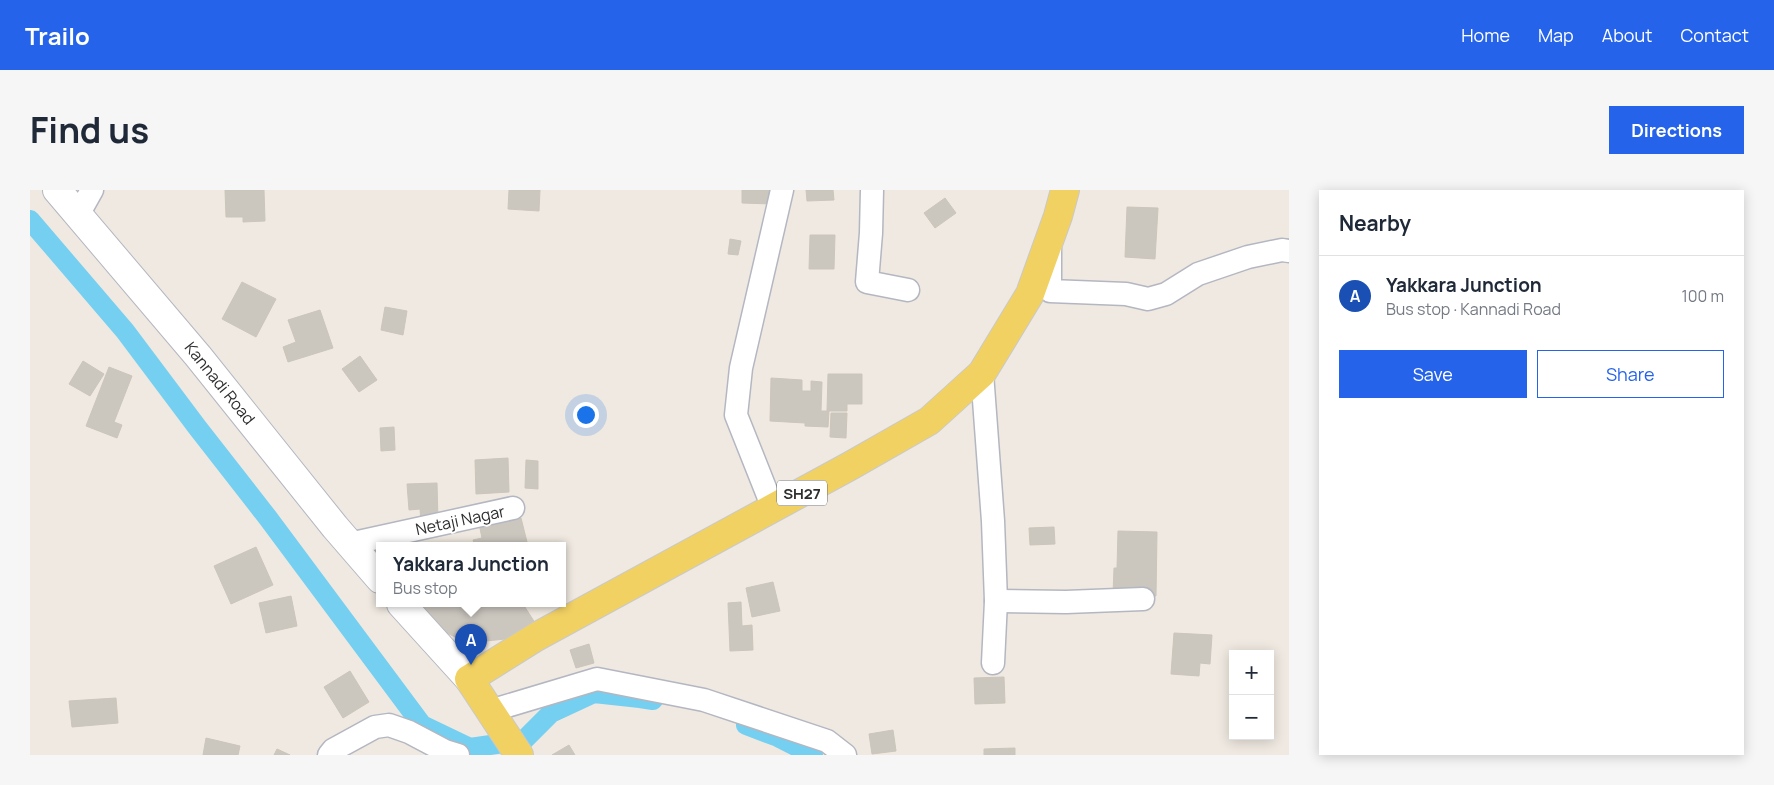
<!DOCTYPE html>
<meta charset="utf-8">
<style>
:root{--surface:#fff;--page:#f6f6f7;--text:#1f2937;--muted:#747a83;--line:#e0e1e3;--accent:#2563eb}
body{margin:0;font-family:Manrope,sans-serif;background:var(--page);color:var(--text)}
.controls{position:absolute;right:15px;bottom:15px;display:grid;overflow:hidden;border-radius:0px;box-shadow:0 2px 12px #0003}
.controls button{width:45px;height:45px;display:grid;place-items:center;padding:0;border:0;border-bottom:1px solid var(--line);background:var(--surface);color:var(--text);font:25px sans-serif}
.you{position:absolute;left:555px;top:224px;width:18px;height:18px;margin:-12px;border:4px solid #fff;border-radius:50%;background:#1a73e8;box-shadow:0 0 0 8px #1a73e833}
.badge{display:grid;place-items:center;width:32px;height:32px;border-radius:50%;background:var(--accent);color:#fff;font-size:16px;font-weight:700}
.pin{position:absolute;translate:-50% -41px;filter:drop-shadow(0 1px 2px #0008)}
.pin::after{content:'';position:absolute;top:26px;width:18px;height:15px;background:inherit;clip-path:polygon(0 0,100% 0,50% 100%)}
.popup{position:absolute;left:346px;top:352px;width:190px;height:65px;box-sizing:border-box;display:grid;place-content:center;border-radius:0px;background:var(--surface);filter:drop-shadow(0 1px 4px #0005);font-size:16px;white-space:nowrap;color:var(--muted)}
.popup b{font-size:19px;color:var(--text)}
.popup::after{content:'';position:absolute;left:50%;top:100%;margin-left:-10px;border:10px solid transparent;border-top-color:var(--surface)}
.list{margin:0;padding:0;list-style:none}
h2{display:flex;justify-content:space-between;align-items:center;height:65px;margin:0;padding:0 20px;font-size:21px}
h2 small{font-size:16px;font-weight:400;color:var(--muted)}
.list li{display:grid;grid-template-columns:32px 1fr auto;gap:15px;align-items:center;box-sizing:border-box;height:80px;padding:0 20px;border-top:1px solid var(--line)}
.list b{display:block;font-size:19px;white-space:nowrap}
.list p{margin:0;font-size:16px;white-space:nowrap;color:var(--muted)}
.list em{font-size:16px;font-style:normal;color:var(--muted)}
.actions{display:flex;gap:10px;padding:15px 20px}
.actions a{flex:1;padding:11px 0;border:1px solid var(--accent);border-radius:0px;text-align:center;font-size:18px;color:var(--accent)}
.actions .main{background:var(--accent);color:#fff}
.map{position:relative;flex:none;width:1259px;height:565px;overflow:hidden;border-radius:0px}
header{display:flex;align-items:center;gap:30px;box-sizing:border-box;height:70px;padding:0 25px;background:var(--accent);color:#fff}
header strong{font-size:24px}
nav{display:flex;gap:28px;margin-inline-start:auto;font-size:18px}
.intro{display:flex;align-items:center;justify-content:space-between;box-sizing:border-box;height:120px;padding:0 30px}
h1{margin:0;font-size:35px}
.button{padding:12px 22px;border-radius:0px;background:var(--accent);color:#fff;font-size:18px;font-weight:700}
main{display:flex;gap:30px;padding:0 30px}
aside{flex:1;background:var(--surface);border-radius:0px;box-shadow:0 2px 12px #0003}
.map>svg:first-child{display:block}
</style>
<header>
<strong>Trailo</strong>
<nav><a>Home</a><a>Map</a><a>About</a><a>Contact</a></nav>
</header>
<div class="intro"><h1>Find us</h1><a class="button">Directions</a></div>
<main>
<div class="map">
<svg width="1259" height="565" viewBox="0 0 1259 565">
<rect width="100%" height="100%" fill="#efe9e1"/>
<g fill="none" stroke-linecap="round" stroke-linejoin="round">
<g stroke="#75cff0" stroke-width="20">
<path d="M0,30L95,141L167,237L238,328L392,535L440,558L494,550L521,523L564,503L610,508L623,510"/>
<path d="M716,535L748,547L783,565"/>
</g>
</g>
<g fill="#cbc7bf" stroke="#cbc5ba">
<path d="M195,0H234L235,31L213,32V27H196Z"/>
<path d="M479,0H510L509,21L478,19Z"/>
<path d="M712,0H743L742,14L712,13Z"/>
<path d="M776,0H803L804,10L777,11Z"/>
<path d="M915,8L926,23L905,38L894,23Z"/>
<path d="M1097,17L1128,18L1125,69L1095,67Z"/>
<path d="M780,45H805L804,79H779Z"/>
<path d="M700,49L711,51L708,65L698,64Z"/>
<path d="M212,92L246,109L226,147L192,129Z"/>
<path d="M355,117L377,121L373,145L351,140Z"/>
<path d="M290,120L303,158L258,172L253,157L266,152L258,130Z"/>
<path d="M330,166L347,190L329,202L312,179Z"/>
<path d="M53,171L74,184L60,206L39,194Z"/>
<path d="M79,177L102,186L84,232L92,235L87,248L56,236Z"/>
<path d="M798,184H832V214H817V221H797Z"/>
<path d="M741,188L772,190V201H781V191L792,192L791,221H799L798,237L775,236V233L740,231Z"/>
<path d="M801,223H817L816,248L800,247Z"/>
<path d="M364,237L365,260L351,261L350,238Z"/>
<path d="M478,268L479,302L446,304L445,270Z"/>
<path d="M496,270L508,271V299L495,298Z"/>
<path d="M407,293L408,331L391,332L390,319L379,320L377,294Z"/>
<path d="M469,324L471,332L491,328L498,356H445L443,350L452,348L448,329Z"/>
<path d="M1024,337L1025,354L1000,355L999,338Z"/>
<path d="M1088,341L1127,342L1126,406L1083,405L1084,378H1087Z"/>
<path d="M226,357L243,395L201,414L184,376Z"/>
<path d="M743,392L750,421L722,427L716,398Z"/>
<path d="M261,406L267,436L236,443L229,413Z"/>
<path d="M711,412L712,436L722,435L723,460L700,461L698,413Z"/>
<path d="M395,414H493L507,436L475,449L437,453L413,441L386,415Z"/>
<path d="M1144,443L1182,445L1180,474L1170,473L1169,486L1141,484Z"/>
<path d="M559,454L564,473L546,478L540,460Z"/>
<path d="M320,481L339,512L313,528L294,497Z"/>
<path d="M974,487L975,513L945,514L944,488Z"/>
<path d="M86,508L88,533L42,537L39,511Z"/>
<path d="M863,540L866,561L842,564L839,544Z"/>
<path d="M176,548L210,556L208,565H173Z"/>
<path d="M539,555L545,565H522Z"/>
<path d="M985,558V565H954V559Z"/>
<path d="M247,559L260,565H244Z"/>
</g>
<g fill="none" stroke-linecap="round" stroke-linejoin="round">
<defs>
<g id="minor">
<path d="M842,0L841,43L837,92L878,100"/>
<path d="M48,25L62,0"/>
<path d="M1020,59V101L1096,104L1118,109L1136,104L1168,84L1218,67L1252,60L1259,61"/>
<path d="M952,183L963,331L966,411L963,473"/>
<path d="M743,318L706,225L711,178L752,0"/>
<path d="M319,354L483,318"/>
<path d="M966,411L1036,412L1113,409"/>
<path d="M460,521L567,489L674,510L797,551L815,565"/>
<path d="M299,565L303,560L345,537L359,535L379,542L415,561L428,565"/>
</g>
<g id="tertiary">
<path d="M27,0L168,166L305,337L350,389"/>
<path d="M371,414L439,489"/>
</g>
<path id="primary" d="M489,565L439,489L506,447L820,276L899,231L952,183L1000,104L1028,26L1035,0"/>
</defs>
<use href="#minor" stroke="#b4b7c1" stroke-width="25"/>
<use href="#tertiary" stroke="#b4b7c1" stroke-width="30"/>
<use href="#primary" stroke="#c9c9c9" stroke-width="30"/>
<use href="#minor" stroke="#fff" stroke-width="22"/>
<use href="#tertiary" stroke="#fff" stroke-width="28"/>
<use href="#primary" stroke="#f2d163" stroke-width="28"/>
</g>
<g text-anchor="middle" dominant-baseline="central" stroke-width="4" stroke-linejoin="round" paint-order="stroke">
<rect fill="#fff" stroke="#6d6d6d" stroke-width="1" x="747" y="290.5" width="50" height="25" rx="4"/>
<g font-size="15" font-weight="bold" fill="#2e2e2e">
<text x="772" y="303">SH27</text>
</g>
<g font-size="16" fill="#2e2e2e" stroke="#fff">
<text transform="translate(190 193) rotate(51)">Kannadi Road</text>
<text transform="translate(430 330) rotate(-12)">Netaji Nagar</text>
</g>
</g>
</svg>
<div class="controls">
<button>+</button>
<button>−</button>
</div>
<div class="you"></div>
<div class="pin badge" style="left:441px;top:475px;background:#1a4fb4">A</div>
<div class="popup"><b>Yakkara Junction</b>Bus stop</div>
</div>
<aside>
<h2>Nearby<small></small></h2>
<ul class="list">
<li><span class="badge" style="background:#1a4fb4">A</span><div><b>Yakkara Junction</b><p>Bus stop · Kannadi Road</p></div><em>100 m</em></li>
</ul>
<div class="actions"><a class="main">Save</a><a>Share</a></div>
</aside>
</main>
